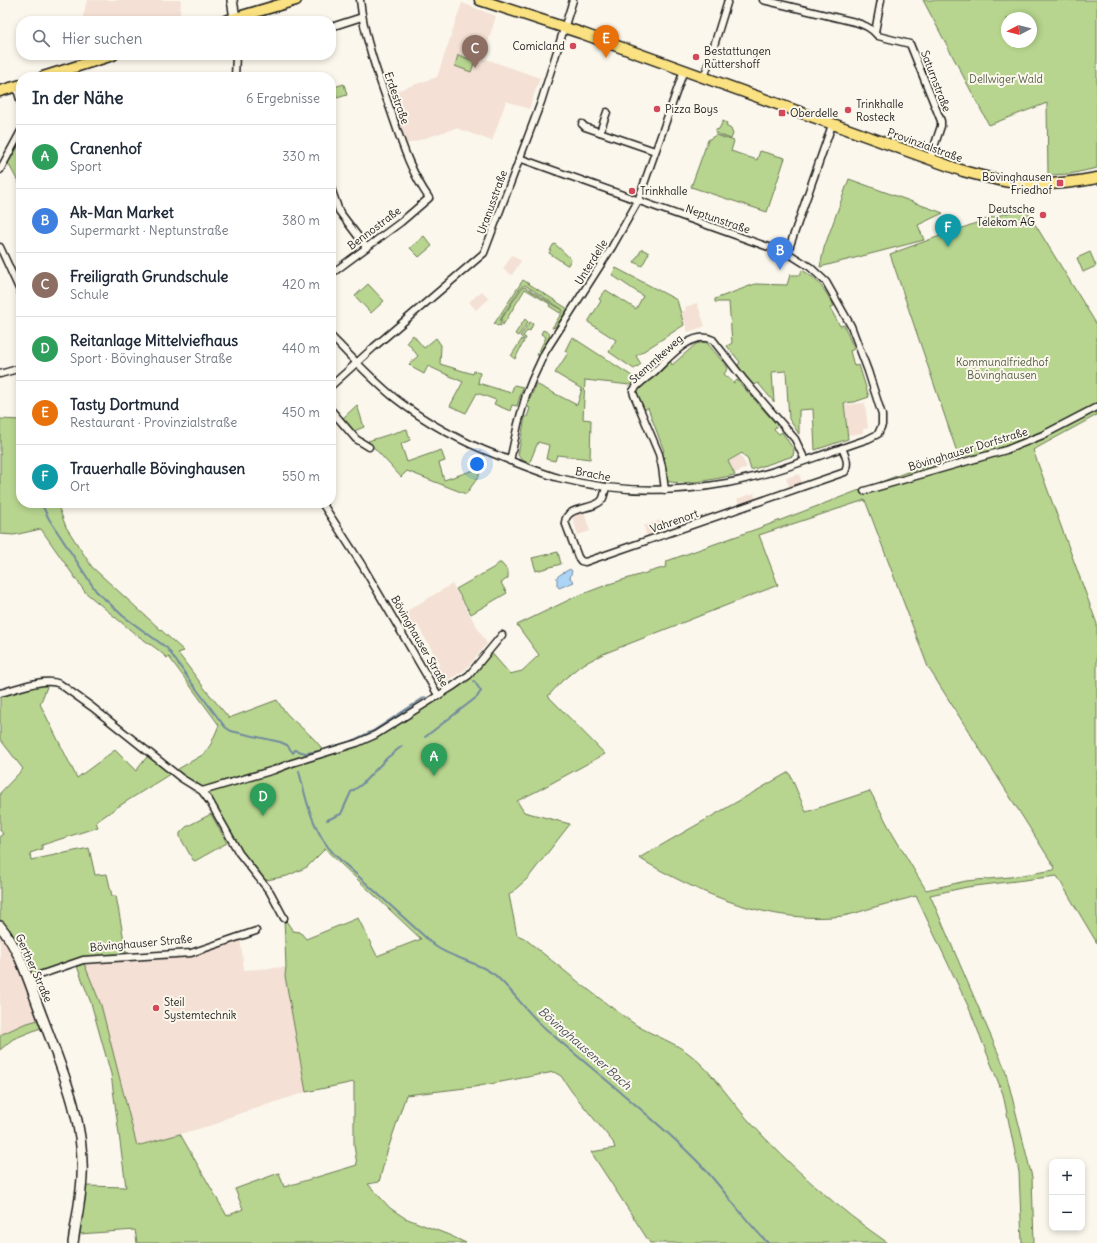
<!DOCTYPE html>
<html lang="de">
<meta charset="utf-8">
<style>
:root{--surface:#fff;--page:#f2f2f3;--text:#1f2937;--muted:#747a83;--line:#e0e1e3;--accent:#d1495b}
body{margin:0;font-family:Delius,sans-serif;background:var(--page);color:var(--text)}
.controls{position:absolute;right:12px;bottom:12px;display:grid;overflow:hidden;border-radius:8px;box-shadow:0 2px 6px #0003}
.controls button{width:36px;height:36px;display:grid;place-items:center;padding:0;border:0;border-bottom:1px solid var(--line);background:var(--surface);color:var(--text);font:20px sans-serif}
.compass{position:absolute;left:1001px;top:12px;width:36px;height:36px;border-radius:50%;background:var(--surface);box-shadow:0 2px 6px #0003;rotate:263deg}
.you{position:absolute;left:477px;top:464px;width:14px;height:14px;margin:-10px;border:3px solid #fff;border-radius:50%;background:#1a73e8;box-shadow:0 0 0 6px #1a73e833}
.badge{display:grid;place-items:center;width:26px;height:26px;border-radius:50%;background:var(--accent);color:#fff;font-size:13px;font-weight:700}
.pin{position:absolute;translate:-50% -33px;filter:drop-shadow(0 1px 2px #0008)}
.pin::after{content:'';position:absolute;top:21px;width:14px;height:12px;background:inherit;clip-path:polygon(0 0,100% 0,50% 100%)}
.list{margin:0;padding:0;list-style:none}
h2{display:flex;justify-content:space-between;align-items:center;height:52px;margin:0;padding:0 16px;font-size:17px}
h2 small{font-size:13px;font-weight:400;color:var(--muted)}
.list li{display:grid;grid-template-columns:26px 1fr auto;gap:12px;align-items:center;box-sizing:border-box;height:64px;padding:0 16px;border-top:1px solid var(--line)}
.list b{display:block;font-size:15px;white-space:nowrap}
.list p{margin:0;font-size:13px;white-space:nowrap;color:var(--muted)}
.list em{font-size:13px;font-style:normal;color:var(--muted)}
.icon{flex:none;width:22px;height:22px;fill:none;stroke:currentColor;stroke-width:2;stroke-linecap:round;stroke-linejoin:round}
.map{position:relative;flex:none;width:1097px;height:1243px;overflow:hidden}
.search{position:absolute;background:var(--surface);box-shadow:0 2px 6px #0003;left:16px;top:16px;width:320px;height:44px;display:flex;align-items:center;gap:10px;box-sizing:border-box;padding:0 14px;border-radius:16px;color:var(--muted);font-size:15px}
.panel{position:absolute;background:var(--surface);box-shadow:0 2px 6px #0003;left:16px;top:72px;width:320px;height:436px;border-radius:16px}
.map>svg:first-child{display:block}
</style>
<div class="map">
<svg width="1097" height="1243" viewBox="0 0 1097 1243">
<rect width="100%" height="100%" fill="#fbf7ec"/>
<filter id="ink" filterUnits="userSpaceOnUse"><feTurbulence type="fractalNoise" baseFrequency=".025" numOctaves="2"/><feDisplacementMap in="SourceGraphic" scale="8" xChannelSelector="R" yChannelSelector="G"/><feConvolveMatrix kernelMatrix="1 2 1 2 8 2 1 2 1" color-interpolation-filters="sRGB"/></filter>
<g filter="url(#ink)">
<g fill="#f4e0d4">
<path d="M87,0H181L179,21H82Z"/>
<path d="M462,3L496,16L483,58L540,78L530,106L529,109L506,101L492,141L456,128L407,144L390,93L437,77Z"/>
<path d="M512,255L521,261L512,275L503,269Z"/>
<path d="M482,291L489,299L476,310L469,302Z"/>
<path d="M697,303L705,326L688,332L681,312L686,310L685,307Z"/>
<path d="M865,403L868,428L863,429V433L848,435L845,405Z"/>
<path d="M740,455L747,467L735,473L729,461Z"/>
<path d="M799,474L803,485L790,489L786,478Z"/>
<path d="M754,493L756,501L740,507L737,499Z"/>
<path d="M584,512L590,531L578,535L572,516Z"/>
<path d="M660,520L664,531L647,537L644,526Z"/>
<path d="M452,584L487,644L465,670L443,683L434,668L440,664L418,626L410,629L402,614Z"/>
<path d="M0,935L12,956L25,984L38,1020L24,1024L0,1035Z"/>
<path d="M240,936L244,970L286,967L285,976L306,1092L226,1118L219,1123L137,1146L121,1080L83,960L191,953Z"/>
</g>
<g fill="#b7d58e" stroke="#6a7855" fill-rule="evenodd">
<path d="M923,0H1097V168L1070,174L1048,175L1047,103L989,125ZM1007,18H1031V42H1007Z"/>
<path d="M458,55L475,61L471,72L455,66Z"/>
<path d="M344,84L347,95L337,98L334,87Z"/>
<path d="M723,121L727,123L726,126L731,129L733,134L731,139L715,133L716,130L719,129Z"/>
<path d="M716,135L734,141L731,151L757,160L760,151L785,158L767,212L691,187L708,140Z"/>
<path d="M21,142V187L8,163Z"/>
<path d="M849,179L943,213L918,225L924,240L820,267L824,248Z"/>
<path d="M1025,208L1097,325V402L1095,404L1097,407V415L1033,450L1097,624V943L1057,876L967,887L930,895L1005,1069L1032,1177L1034,1243H1022L1019,1172L1003,1094L969,1008L916,896C903,900 889,903 875,907C865,910 854,914 843,916C771,925 699,894 639,858L789,772L806,812L870,791L892,833L926,890L966,881L1010,877L1054,870L1055,868L928,667L865,500L759,535L778,585L603,654L580,666L562,681L548,696L605,754L539,790L517,801L524,812L570,824L528,878L509,895L517,935L524,938C561,968 597,998 636,1025C654,1036 675,1042 692,1056C714,1074 730,1100 749,1121C791,1167 837,1208 888,1243H650L591,1152L615,1148L613,1142L572,1092L561,1076L554,1072L474,1087L406,1095L387,1152L379,1182L368,1184L390,1208L405,1218L449,1235L466,1243H137L135,1230L79,1234L86,1186L126,1187L111,1074L91,1003L75,961L32,976L0,924V836L3,834L0,830V793L23,769L0,739V693L49,682L40,704L77,778L115,750L136,771L150,753L173,772L204,754L211,744L219,725L169,657L167,658L157,649L134,633L85,592L41,529L14,535L0,534V419L21,420V503H57L66,527L92,567L184,651L178,653L205,689L229,718L277,700C288,722 316,734 324,753L357,743L469,675L489,650L510,674L522,671L539,655L517,625L575,597L609,584L666,567L667,561L765,526L907,472L959,458L890,254L990,218ZM173,772L202,791L256,874L262,881L287,876L307,867L325,849L421,939L377,956L358,918L306,939L300,932L293,931L284,918L286,967L285,976L306,1092L354,1082V1145L357,1165L284,1187L279,1173L235,1189L243,1209L227,1216L180,1134L137,1146L101,1005L83,961L127,957L116,896H112L107,874L95,875L89,848L31,860L30,853L42,849V845L98,827L96,822L116,808Z"/>
<path d="M424,236L432,246L419,257L410,248Z"/>
<path d="M555,244L571,259L568,265H567L549,253L553,245Z"/>
<path d="M642,249L649,253L642,266L634,262Z"/>
<path d="M1090,252L1096,266L1083,272L1077,258Z"/>
<path d="M616,268L677,300L684,325L636,356L641,364L634,369L609,352L616,340L588,322L601,301L599,299L606,290L636,309L643,296L612,275Z"/>
<path d="M802,270C819,280 824,289 834,306L830,308L840,326L844,325L854,349L850,351L854,366L859,365L869,397L854,402L844,403L848,439L815,450L813,409L799,410V434L789,419L786,371L772,372L774,402L758,383L753,386L737,367L740,362L727,346L732,343L729,302H715V299L755,284L787,285L790,275H800Z"/>
<path d="M523,280L568,309L555,327L552,328L563,311L562,309L525,285L521,287L500,320L501,326L499,325L498,326L494,324Z"/>
<path d="M368,284L384,301L371,313L355,296Z"/>
<path d="M525,287L562,310L560,313L549,306L550,304L525,289L503,325L501,320L522,288Z"/>
<path d="M525,319L528,322L518,336L515,334Z"/>
<path d="M530,322L533,324L530,331L528,330L523,336L526,338L525,340L520,336Z"/>
<path d="M543,330L549,333L550,336L539,356L537,355L546,337L541,334Z"/>
<path d="M413,335L424,348L436,338L441,345L440,364L473,374L474,371L480,373L478,383L511,393L514,385L523,387L517,406L512,405L510,411L494,404L496,400L477,393L466,413L450,406L463,382L428,366L424,374L413,368L409,364L418,356L407,342Z"/>
<path d="M572,337L638,380L630,385L585,380L583,419L591,420L590,459L557,455L555,461L546,459L549,445L538,442L529,464L521,459L518,455L525,417H527L530,408L527,407L536,384L577,405L582,389L555,373L568,353L565,351Z"/>
<path d="M522,339L524,341L515,359L511,356Z"/>
<path d="M705,342L708,344L728,368L724,374L734,383L737,380L777,425L774,429L779,434L782,432L794,450L793,456L751,470L748,460L742,453L728,461L735,475C714,479 686,486 665,481L661,453L664,451L648,408L643,410L637,396L638,389L670,360L672,365L696,344Z"/>
<path d="M357,405L364,427L352,432L342,419Z"/>
<path d="M407,429L410,440L401,444L407,462L441,450L445,461L439,463L444,480L480,468L479,476L466,494L407,471L401,477L368,441Z"/>
<path d="M558,552L561,564L536,571L532,558Z"/>
<path d="M499,563H501L508,571V578L501,583L507,593L471,614L456,589L493,568Z"/>
<path d="M211,814L227,843L195,861L193,860L180,837V833L186,827Z"/>
<path d="M38,1020L41,1022L43,1027L13,1039L0,1050V1035L24,1024Z"/>
</g>
<path fill="#acd4f6" stroke="#728a9f" d="M570,569L572,571L570,578L574,582L559,588L557,585V577L561,574Z"/>
<g fill="none" stroke-linecap="round" stroke-linejoin="round">
<g stroke="#728a9f" stroke-width="2">
<path d="M20,458H21"/>
<path d="M41,503L49,519L96,591L123,616L167,648L191,682L225,727L231,731L280,742L287,745L293,753L295,750L305,753L320,751"/>
<path d="M425,737L477,697L481,691L474,681"/>
<path d="M329,748L352,741L373,731L425,697"/>
<path d="M299,771C306,800 313,833 335,855L435,946C453,959 477,961 495,975C514,992 528,1014 547,1030C596,1073 648,1112 694,1158C721,1184 741,1217 768,1243"/>
<path d="M327,820L341,814L351,792L361,785L387,758L402,746"/>
</g>
<defs>
<g id="street">
<path d="M763,0L855,22C864,25 872,28 878,36L910,44L941,121V126L930,159"/>
<path d="M331,27L362,17"/>
<path d="M875,32L881,0"/>
<path d="M235,77L236,55"/>
<path d="M704,78L728,0"/>
<path d="M16,86L21,103"/>
<path d="M582,124L585,127L655,151"/>
<path d="M600,132L607,112"/>
<path d="M0,170L21,131"/>
<path d="M331,188L339,211L366,247"/>
<path d="M0,247L21,293"/>
<path d="M787,254L832,125"/>
<path d="M331,274L401,222L429,198C408,168 400,137 388,103C376,70 364,36 360,0"/>
<path d="M331,336C352,358 373,381 396,399C428,424 462,442 499,456C519,464 538,472 559,478C613,492 672,493 727,483C774,474 823,454 868,439L878,434L882,425V415L868,371L851,326L826,282L810,267L791,255L519,158"/>
<path d="M0,374L21,368"/>
<path d="M331,386L374,347L484,253L541,102L573,0"/>
<path d="M331,410L356,439L369,447"/>
<path d="M510,461L518,424L526,395L532,380L545,352L612,247L638,201L684,70"/>
<path d="M606,487C605,491 604,497 602,500C593,511 567,505 565,522L578,557L581,561L585,562L845,472C849,463 846,457 842,448"/>
<path d="M665,490L662,467L659,454L634,395L633,391C638,383 647,378 654,372C668,359 692,329 713,340L744,380L795,439L805,460"/>
<path d="M864,491L1006,450L1043,435L1097,407"/>
<path d="M322,503L362,565L438,695"/>
<path d="M0,693C17,689 44,677 60,684L92,707L181,778L202,791L210,802L239,853L270,892L284,918"/>
<path d="M202,791L274,770L292,763L357,743L375,735L452,687L469,675L502,635"/>
<path d="M28,979L83,960L191,953L256,931"/>
</g>
<g id="secondary">
<path d="M232,0L235,18"/>
<path d="M0,926C20,950 29,982 40,1011C60,1065 85,1118 82,1177C81,1199 76,1221 73,1243"/>
</g>
<g id="primary">
<path d="M480,0L581,33L963,171C981,176 999,181 1017,183C1044,186 1071,183 1097,178"/>
<path d="M225,21L296,0"/>
<path d="M43,77L113,55"/>
<path d="M0,91L21,85"/>
</g>
</defs>
<use href="#street" stroke="#1c1c1c" stroke-width="9"/>
<use href="#secondary" stroke="#1c1c1c" stroke-width="12"/>
<use href="#primary" stroke="#1c1c1c" stroke-width="13"/>
<use href="#street" stroke="#fbf7ec" stroke-width="6"/>
<use href="#secondary" stroke="#fbf7ec" stroke-width="9"/>
<use href="#primary" stroke="#fae181" stroke-width="10"/>
</g>
</g>
<g fill="#d1495b" stroke="#fbf7ec" stroke-width="1.5">
<circle cx="573" cy="46" r="4"/>
<circle cx="696" cy="57" r="4"/>
<circle cx="657" cy="109" r="4"/>
<circle cx="848" cy="110" r="4"/>
<rect x="778" y="109" width="8" height="8" rx="2"/>
<rect x="1056" y="179" width="8" height="8" rx="2"/>
<circle cx="632" cy="191" r="4"/>
<circle cx="1043" cy="215" r="4"/>
<circle cx="156" cy="1008" r="4"/>
</g>
<g text-anchor="middle" dominant-baseline="central" stroke-width="4" stroke-linejoin="round" paint-order="stroke">
<g font-size="11" fill="#1c1c1c" stroke="#fbf7ec" text-anchor="start">
<text x="565" y="46" text-anchor="end">Comicland</text>
<text x="704" y="51">Bestattungen<tspan x="704" dy="13">Rüttershoff</tspan></text>
<text x="856" y="104">Trinkhalle<tspan x="856" dy="13">Rosteck</tspan></text>
<text x="665" y="109">Pizza Boys</text>
<text x="790" y="113">Oberdelle</text>
<text x="1052" y="177" text-anchor="end">Bövinghausen<tspan x="1052" dy="13">Friedhof</tspan></text>
<text x="640" y="191">Trinkhalle</text>
<text x="1035" y="209" text-anchor="end">Deutsche<tspan x="1035" dy="13">Telekom AG</tspan></text>
<text x="164" y="1002">Steil<tspan x="164" dy="13">Systemtechnik</tspan></text>
</g>
<g font-size="11" fill="#525d44" stroke="#fbf7ec">
<text x="1006" y="79">Dellwiger Wald</text>
<text x="1002" y="362">Kommunalfriedhof<tspan x="1002" dy="13">Bövinghausen</tspan></text>
</g>
<g font-size="11" fill="#1c1c1c" stroke="#fbf7ec">
<text transform="translate(936 81) rotate(69)">Saturnstraße</text>
<text transform="translate(397 98) rotate(71)">Erdestraße</text>
<text transform="translate(925 145) rotate(20)">Provinzialstraße</text>
<text transform="translate(492 202) rotate(-70)">Uranusstraße</text>
<text transform="translate(718 219) rotate(19)">Neptunstraße</text>
<text transform="translate(374 228) rotate(-37)">Bennostraße</text>
<text transform="translate(591 262) rotate(-58)">Unterdelle</text>
<text transform="translate(656 359) rotate(-42)">Stemmkeweg</text>
<text transform="translate(968 449) rotate(-17)">Bövinghauser Dorfstraße</text>
<text transform="translate(593 474) rotate(10)">Brache</text>
<text transform="translate(674 521) rotate(-19)">Vahrenort</text>
<text transform="translate(420 641) rotate(60)">Bövinghauser Straße</text>
<text transform="translate(141 943) rotate(-5)">Bövinghauser Straße</text>
<text transform="translate(34 968) rotate(66)">Gerther Straße</text>
</g>
<g font-size="12" font-style="italic" fill="#47535d" stroke="#fbf7ec">
<text transform="translate(585 1048) rotate(41)">Bövinghausener Bach</text>
</g>
</g>
</svg>
<div class="controls">
<button>+</button>
<button>−</button>
</div>
<svg class="compass" viewBox="-18 -18 36 36"><path d="M0-13l5 13h-10z" fill="#e53935"/><path d="M0 13l5-13h-10z" fill="#747a83"/></svg>
<div class="you"></div>
<div class="pin badge" style="left:434px;top:776px;background:#2e9e5b">A</div>
<div class="pin badge" style="left:780px;top:270px;background:#3f7fe0">B</div>
<div class="pin badge" style="left:475px;top:68px;background:#8d6e63">C</div>
<div class="pin badge" style="left:263px;top:816px;background:#2e9e5b">D</div>
<div class="pin badge" style="left:606px;top:58px;background:#e8710a">E</div>
<div class="pin badge" style="left:948px;top:247px;background:#0f9aa8">F</div>
<div class="search"><svg class="icon" aria-label="search" viewBox="0 0 24 24"><circle cx="10" cy="10" r="6"/><path d="M15 15l6 6"/></svg>Hier suchen</div>
<section class="panel">
<h2>In der Nähe<small>6 Ergebnisse</small></h2>
<ul class="list">
<li><span class="badge" style="background:#2e9e5b">A</span><div><b>Cranenhof</b><p>Sport</p></div><em>330 m</em></li>
<li><span class="badge" style="background:#3f7fe0">B</span><div><b>Ak-Man Market</b><p>Supermarkt · Neptunstraße</p></div><em>380 m</em></li>
<li><span class="badge" style="background:#8d6e63">C</span><div><b>Freiligrath Grundschule</b><p>Schule</p></div><em>420 m</em></li>
<li><span class="badge" style="background:#2e9e5b">D</span><div><b>Reitanlage Mittelviefhaus</b><p>Sport · Bövinghauser Straße</p></div><em>440 m</em></li>
<li><span class="badge" style="background:#e8710a">E</span><div><b>Tasty Dortmund</b><p>Restaurant · Provinzialstraße</p></div><em>450 m</em></li>
<li><span class="badge" style="background:#0f9aa8">F</span><div><b>Trauerhalle Bövinghausen</b><p>Ort</p></div><em>550 m</em></li>
</ul>
</section>
</div>
